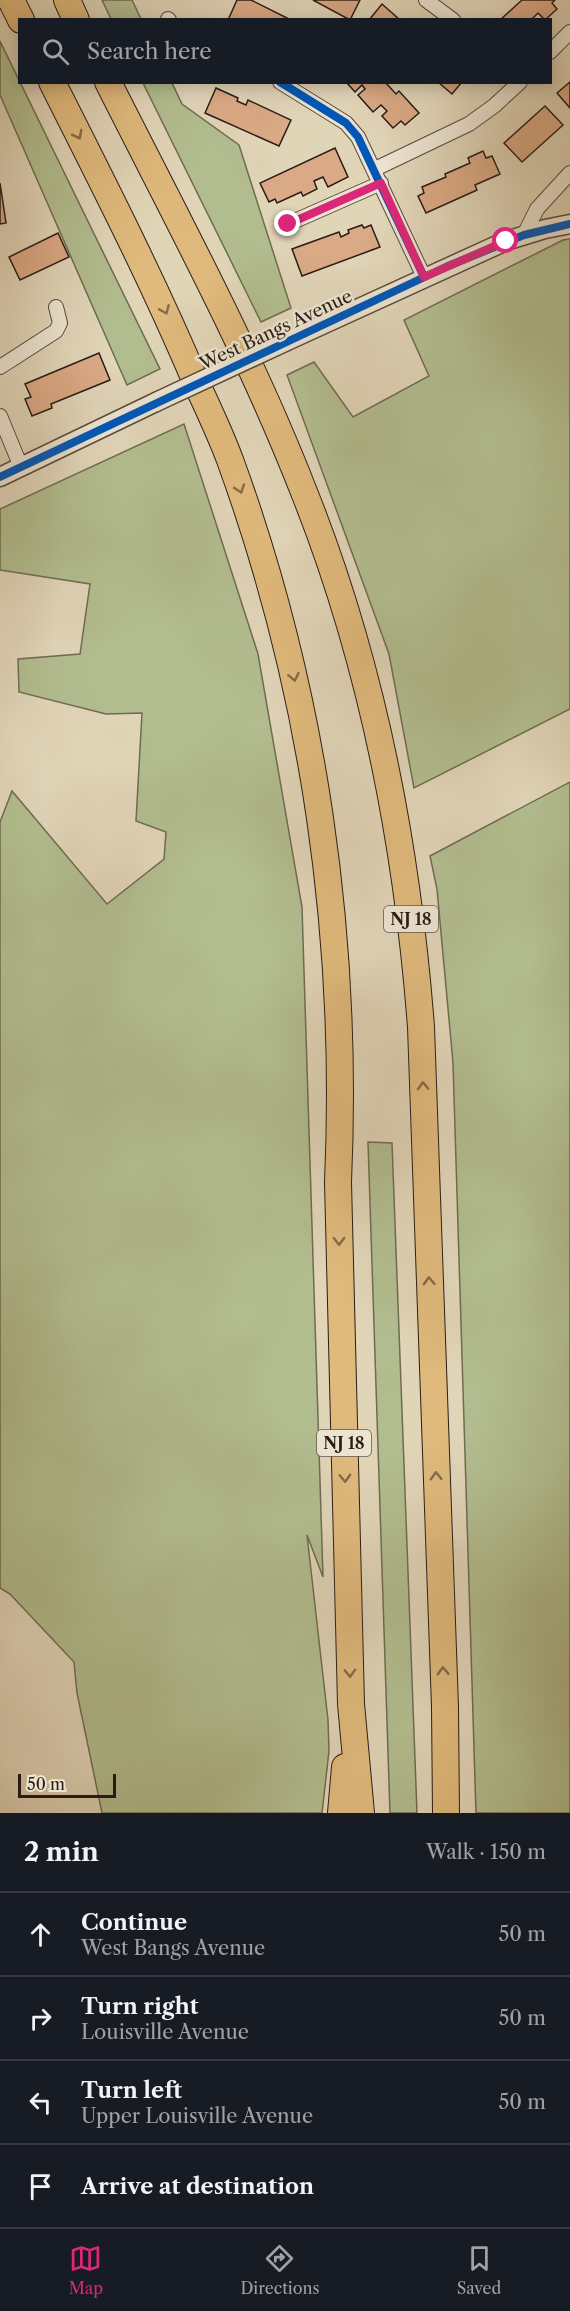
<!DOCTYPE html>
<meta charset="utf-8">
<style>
:root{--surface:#171b24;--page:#242831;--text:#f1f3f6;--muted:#9ea1a6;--line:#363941;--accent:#db2777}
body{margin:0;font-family:"Libre Caslon Text",serif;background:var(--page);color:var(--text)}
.scale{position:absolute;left:18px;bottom:15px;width:98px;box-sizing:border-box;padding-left:6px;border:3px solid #2a1c15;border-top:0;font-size:16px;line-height:21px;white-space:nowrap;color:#2a1c15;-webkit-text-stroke:4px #ece4d1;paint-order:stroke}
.stop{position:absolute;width:18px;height:18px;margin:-14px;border:4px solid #db2777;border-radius:50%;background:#fff}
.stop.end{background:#db2777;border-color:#fff;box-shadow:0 2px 6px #0008}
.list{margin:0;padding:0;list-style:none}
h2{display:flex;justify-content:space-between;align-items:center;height:78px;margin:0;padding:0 24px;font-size:26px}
h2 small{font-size:20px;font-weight:400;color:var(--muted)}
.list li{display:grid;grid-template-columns:39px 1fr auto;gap:18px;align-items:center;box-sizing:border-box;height:84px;padding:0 24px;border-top:2px solid var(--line)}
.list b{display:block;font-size:22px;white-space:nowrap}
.list p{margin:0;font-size:20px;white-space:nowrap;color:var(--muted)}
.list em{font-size:20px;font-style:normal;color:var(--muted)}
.icon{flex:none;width:33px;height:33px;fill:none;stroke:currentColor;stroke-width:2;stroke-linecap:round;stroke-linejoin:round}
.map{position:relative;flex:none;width:570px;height:1813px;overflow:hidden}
.search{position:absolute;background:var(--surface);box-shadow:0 3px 15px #0003;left:18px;right:18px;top:18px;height:66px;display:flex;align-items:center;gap:15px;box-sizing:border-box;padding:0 21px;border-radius:0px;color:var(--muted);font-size:22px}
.sheet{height:414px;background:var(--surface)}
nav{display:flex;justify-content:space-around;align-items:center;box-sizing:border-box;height:84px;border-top:2px solid var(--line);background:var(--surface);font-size:16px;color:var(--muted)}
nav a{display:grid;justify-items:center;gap:3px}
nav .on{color:var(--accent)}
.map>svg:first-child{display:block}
</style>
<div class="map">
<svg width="570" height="1813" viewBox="0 0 570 1813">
<rect width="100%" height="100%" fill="#e1d5b8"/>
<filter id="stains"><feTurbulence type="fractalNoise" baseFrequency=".00333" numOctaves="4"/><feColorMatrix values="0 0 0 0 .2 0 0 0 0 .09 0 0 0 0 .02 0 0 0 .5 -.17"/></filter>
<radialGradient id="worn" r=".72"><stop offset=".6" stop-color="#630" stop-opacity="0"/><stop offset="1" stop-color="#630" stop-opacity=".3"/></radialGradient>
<g fill="#b2bd8f" stroke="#6e6c52" stroke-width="1.5">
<path d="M102,0H132L141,19H111Z"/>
<path d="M0,41L160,369L127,385L0,95Z"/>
<path d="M143,83H172L182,104L239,145L291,308L261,322Z"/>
<path d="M570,239V709L414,788L389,654L287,375L314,362L353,417L429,376L404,320L563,240Z"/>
<path d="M184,424L258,654L302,907L323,1577L307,1535L328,1720L329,1751L322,1813H102L77,1693L74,1662L10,1594L0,1588V822L12,791L107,904L164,859L166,832L136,821L142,713L106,714L19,692L18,659L80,654L90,584L0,570V509Z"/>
<path d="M570,782V1813H476L453,1063L437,889L430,856Z"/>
<path d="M368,1142L392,1143L417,1813H390Z"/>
</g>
<g fill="#daa985" stroke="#2a1c15" stroke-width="1.5">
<path d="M237,0H251L291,20H228Z"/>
<path d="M313,0H360L350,20Z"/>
<path d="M522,0H555L552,3L557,9L545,20L538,13L531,20H500Z"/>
<path d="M382,4L400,20H369Z"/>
<path d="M346,82H385L396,94L399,91L419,113L405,125L401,121L393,128L382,116L387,111L381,105L373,112L358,95L365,89L362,85L355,92Z"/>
<path d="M438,82H462L452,94Z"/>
<path d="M570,82V108L557,93Z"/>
<path d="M216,88L238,98L237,101L246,105L248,100L291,120L279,146L205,113Z"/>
<path d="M545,106L563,125L522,162L504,143Z"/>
<path d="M335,148L348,177L328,187L323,177L314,181L317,189L303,196L301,192L277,203L275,199L269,202L260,183Z"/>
<path d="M483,151L486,158L492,156L500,174L475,185L477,190L426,213L418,196L424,193L422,187L446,177L445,174L470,163L468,158Z"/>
<path d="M0,183L6,223L0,224Z"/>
<path d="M362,225L364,228L371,225L380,247L302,276L292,249L339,232L341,237L349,233L348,230Z"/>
<path d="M58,233L69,257L20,280L9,257Z"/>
<path d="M99,353L110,380L51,404L52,408L32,416L25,399L31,397L25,384Z"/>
</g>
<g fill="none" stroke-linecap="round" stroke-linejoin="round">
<defs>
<g id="minor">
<path d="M426,0L453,20"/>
<path d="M168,19L169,20"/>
<path d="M550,52L570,32"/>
<path d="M280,82L346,123L358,137L424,277"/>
<path d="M375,169L469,124L494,106L520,82"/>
<path d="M288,224L381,183"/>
<path d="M524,235L537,209L570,173"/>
<path d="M0,367L56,331L60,323L56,307"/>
<path d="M0,416L21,467"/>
</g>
<g id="tertiary">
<path d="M287,341L506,241L545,229L570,224"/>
<path d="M0,477L156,402"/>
</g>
<g id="motorway">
<path d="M11,0L21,20"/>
<path d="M67,0L76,20"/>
<path d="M52,82C102,181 152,279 195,380C207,406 220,433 230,460C314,690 349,937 338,1182L351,1704L361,1813"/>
<path d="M108,82C176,217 249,351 304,492C372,662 407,844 421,1027L445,1707L446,1813"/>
<path d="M341,1813L345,1767"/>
</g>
</defs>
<use href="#minor" stroke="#584a3e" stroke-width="16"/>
<use href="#tertiary" stroke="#584a3e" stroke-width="21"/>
<use href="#motorway" stroke="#2a1c15" stroke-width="28"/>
<use href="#minor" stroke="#ece4d1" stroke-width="14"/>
<use href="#tertiary" stroke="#ece4d1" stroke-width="18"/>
<use href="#motorway" stroke="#e0ba7c" stroke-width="26"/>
<defs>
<path id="tertiary-bridge" d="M156,402L287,341"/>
</defs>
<use href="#tertiary-bridge" stroke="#584a3e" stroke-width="21" stroke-linecap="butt"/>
<use href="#tertiary-bridge" stroke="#ece4d1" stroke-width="18"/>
<defs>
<g id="cycleway">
<path d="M280,82L346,123L358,137L424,277"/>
<path d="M0,477L448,266L524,235L570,224"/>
</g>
</defs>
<use href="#cycleway" stroke="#ece4d1" stroke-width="11"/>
<use href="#cycleway" stroke="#0057b8" stroke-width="8"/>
</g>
<defs><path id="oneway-chevron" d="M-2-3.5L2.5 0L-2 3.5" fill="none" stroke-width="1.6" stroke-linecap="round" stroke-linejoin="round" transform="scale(1.5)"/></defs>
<g stroke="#856b48">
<use href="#oneway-chevron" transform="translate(78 135) rotate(63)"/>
<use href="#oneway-chevron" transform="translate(165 310) rotate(67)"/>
<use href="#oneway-chevron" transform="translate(240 489) rotate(71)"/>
<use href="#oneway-chevron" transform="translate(294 677) rotate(78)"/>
<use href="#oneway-chevron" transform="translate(423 1086) rotate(-92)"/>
<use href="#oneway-chevron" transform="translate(339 1241) rotate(89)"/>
<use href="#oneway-chevron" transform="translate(429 1281) rotate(-92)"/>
<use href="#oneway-chevron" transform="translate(436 1476) rotate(-92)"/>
<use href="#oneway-chevron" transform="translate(345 1478) rotate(88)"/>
<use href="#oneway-chevron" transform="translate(443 1671) rotate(-92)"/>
<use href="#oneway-chevron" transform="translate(350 1673) rotate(88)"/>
</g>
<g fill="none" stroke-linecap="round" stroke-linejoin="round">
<path stroke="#db2777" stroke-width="8" d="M288,224L381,183L424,277L506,241"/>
</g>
<g text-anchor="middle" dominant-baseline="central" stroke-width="5" stroke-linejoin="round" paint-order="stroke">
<g fill="#ece4d1" stroke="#64584d" stroke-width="1.5">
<rect x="384" y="906" width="54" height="26" rx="4.5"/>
<rect x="317" y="1430" width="54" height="26" rx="4.5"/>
</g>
<g font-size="16" font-weight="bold" fill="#2a1c15">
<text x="411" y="919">NJ 18</text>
<text x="344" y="1443">NJ 18</text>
</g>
<g font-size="18" fill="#2a1c15" stroke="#ece4d1">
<text transform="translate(276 330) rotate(-25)">West Bangs Avenue</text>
</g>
</g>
<rect width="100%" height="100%" filter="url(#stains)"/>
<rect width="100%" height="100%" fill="url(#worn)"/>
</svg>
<div class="scale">50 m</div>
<div class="stop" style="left:506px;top:241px"></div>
<div class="stop end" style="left:288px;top:224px"></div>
<div class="search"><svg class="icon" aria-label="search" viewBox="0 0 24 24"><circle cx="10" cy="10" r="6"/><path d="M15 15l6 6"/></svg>Search here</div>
</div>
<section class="sheet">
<h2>2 min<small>Walk · 150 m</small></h2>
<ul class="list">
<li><svg class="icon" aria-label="ahead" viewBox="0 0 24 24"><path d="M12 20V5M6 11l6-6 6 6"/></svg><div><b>Continue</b><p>West Bangs Avenue</p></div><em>50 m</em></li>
<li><svg class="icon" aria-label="right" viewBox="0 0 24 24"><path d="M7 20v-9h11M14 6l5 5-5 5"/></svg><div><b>Turn right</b><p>Louisville Avenue</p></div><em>50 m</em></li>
<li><svg class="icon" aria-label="left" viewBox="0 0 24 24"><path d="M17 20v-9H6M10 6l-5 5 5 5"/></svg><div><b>Turn left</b><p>Upper Louisville Avenue</p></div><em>50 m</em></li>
<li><svg class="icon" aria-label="arrive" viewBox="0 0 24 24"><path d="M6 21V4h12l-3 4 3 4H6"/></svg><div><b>Arrive at destination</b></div></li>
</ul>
</section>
<nav>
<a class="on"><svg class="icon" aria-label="map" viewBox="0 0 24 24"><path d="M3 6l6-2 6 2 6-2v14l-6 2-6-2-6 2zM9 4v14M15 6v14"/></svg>Map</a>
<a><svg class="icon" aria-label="directions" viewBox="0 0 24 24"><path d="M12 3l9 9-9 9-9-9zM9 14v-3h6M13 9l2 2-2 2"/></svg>Directions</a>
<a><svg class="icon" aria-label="saved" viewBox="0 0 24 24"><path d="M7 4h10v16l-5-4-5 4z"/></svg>Saved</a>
</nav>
